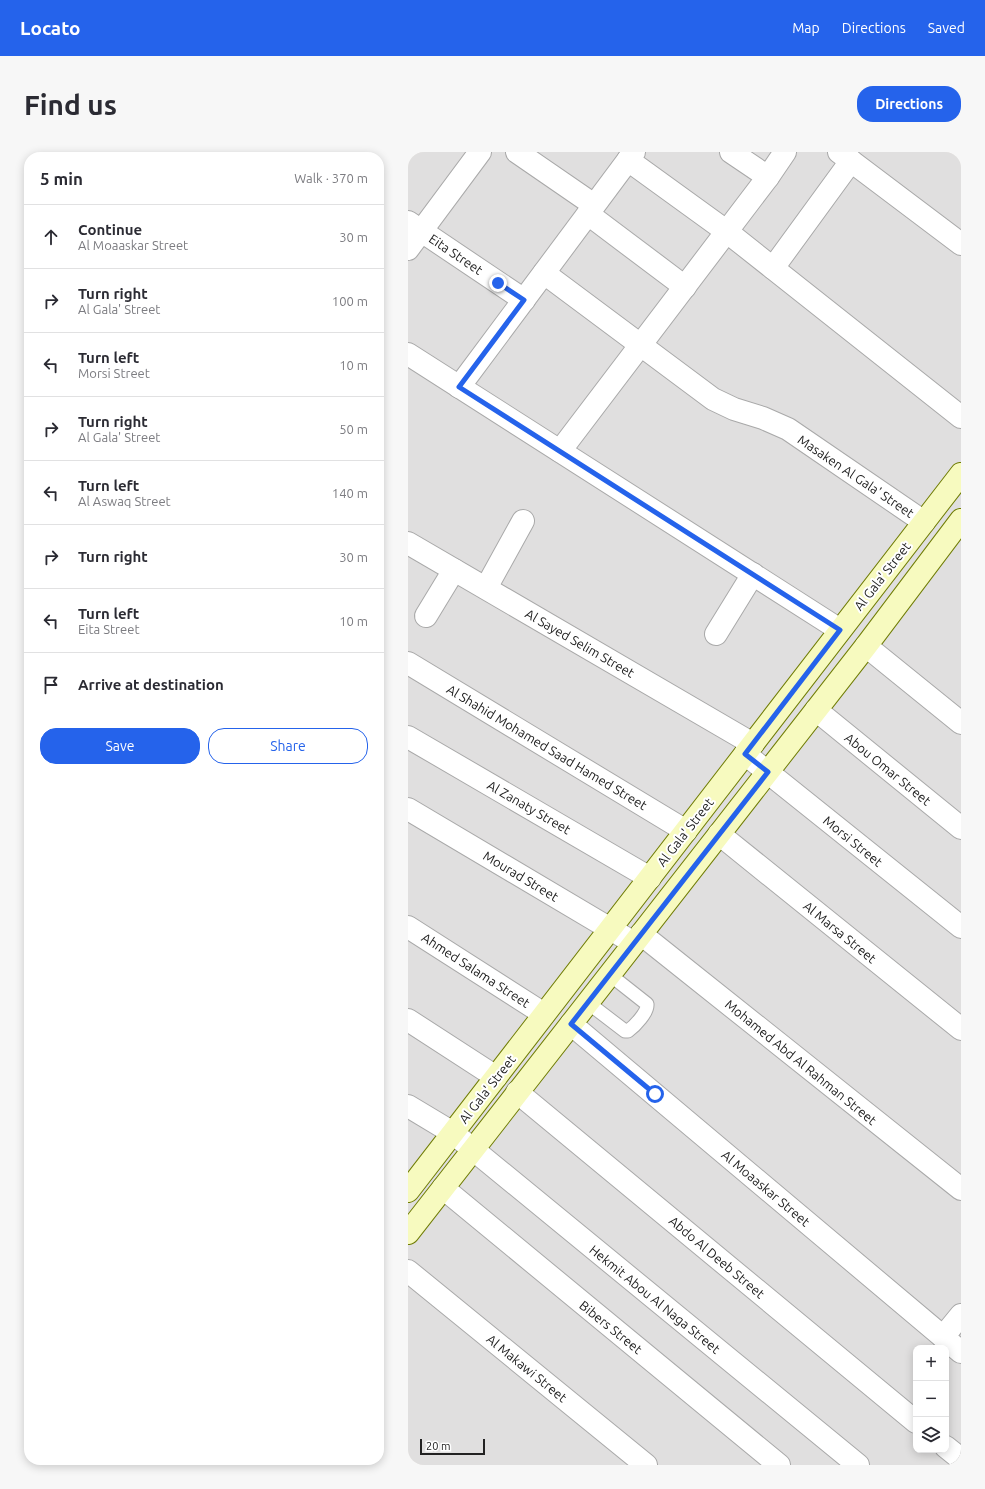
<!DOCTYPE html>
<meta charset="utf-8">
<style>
:root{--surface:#fff;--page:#f7f7f7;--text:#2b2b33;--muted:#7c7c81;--line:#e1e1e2;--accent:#2563eb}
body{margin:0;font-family:Ubuntu,sans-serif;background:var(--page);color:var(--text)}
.controls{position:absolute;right:12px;bottom:12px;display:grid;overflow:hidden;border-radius:8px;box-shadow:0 2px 10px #0003}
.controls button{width:36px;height:36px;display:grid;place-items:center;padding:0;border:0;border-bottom:1px solid var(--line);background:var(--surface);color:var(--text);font:20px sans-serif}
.scale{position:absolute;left:12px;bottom:10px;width:65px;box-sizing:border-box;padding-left:4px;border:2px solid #222;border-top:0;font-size:11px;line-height:14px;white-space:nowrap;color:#222;-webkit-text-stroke:3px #fff;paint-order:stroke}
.stop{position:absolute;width:12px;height:12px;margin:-9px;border:3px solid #2563eb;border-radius:50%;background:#fff}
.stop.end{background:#2563eb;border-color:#fff;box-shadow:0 1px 4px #0008}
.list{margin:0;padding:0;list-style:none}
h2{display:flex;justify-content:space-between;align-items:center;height:52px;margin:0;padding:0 16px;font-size:17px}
h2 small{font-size:13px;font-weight:400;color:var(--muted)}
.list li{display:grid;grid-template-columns:26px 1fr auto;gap:12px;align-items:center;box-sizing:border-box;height:64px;padding:0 16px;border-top:1px solid var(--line)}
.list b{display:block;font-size:15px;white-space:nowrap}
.list p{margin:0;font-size:13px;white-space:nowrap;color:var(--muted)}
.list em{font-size:13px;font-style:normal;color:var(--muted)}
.actions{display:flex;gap:8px;padding:12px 16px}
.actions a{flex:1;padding:9px 0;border:1px solid var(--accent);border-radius:16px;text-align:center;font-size:14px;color:var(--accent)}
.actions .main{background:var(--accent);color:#fff}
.icon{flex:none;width:22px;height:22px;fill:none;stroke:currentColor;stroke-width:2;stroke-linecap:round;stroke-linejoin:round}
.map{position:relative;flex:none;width:553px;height:1313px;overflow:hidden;border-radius:16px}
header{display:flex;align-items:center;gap:24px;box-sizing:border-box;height:56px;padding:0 20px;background:var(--accent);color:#fff}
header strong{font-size:19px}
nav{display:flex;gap:22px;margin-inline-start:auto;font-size:14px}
.intro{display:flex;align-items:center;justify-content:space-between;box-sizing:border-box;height:96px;padding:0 24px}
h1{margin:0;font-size:28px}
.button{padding:10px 18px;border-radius:16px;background:var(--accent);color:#fff;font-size:14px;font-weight:700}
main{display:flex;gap:24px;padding:0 24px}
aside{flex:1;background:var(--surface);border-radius:16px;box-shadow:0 2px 10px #0003}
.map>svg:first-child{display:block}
</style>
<header>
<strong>Locato</strong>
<nav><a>Map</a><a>Directions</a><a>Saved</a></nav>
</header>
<div class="intro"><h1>Find us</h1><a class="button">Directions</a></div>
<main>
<aside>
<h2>5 min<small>Walk · 370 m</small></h2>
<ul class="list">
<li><svg class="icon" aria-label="ahead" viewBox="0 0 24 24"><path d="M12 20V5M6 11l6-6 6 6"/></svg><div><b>Continue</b><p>Al Moaaskar Street</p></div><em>30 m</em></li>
<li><svg class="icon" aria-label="right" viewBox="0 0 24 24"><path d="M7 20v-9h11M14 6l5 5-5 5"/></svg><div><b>Turn right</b><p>Al Gala' Street</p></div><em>100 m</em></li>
<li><svg class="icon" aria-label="left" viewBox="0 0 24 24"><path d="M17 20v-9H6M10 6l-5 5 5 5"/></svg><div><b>Turn left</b><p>Morsi Street</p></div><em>10 m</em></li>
<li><svg class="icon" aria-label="right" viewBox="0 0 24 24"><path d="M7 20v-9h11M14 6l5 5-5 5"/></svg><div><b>Turn right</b><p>Al Gala' Street</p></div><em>50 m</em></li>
<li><svg class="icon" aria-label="left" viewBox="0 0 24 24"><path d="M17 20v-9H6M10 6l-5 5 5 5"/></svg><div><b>Turn left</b><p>Al Aswaq Street</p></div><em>140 m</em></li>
<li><svg class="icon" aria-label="right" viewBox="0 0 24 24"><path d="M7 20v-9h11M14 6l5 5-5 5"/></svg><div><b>Turn right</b></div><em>30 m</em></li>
<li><svg class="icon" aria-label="left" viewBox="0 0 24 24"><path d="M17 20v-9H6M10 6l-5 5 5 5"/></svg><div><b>Turn left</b><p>Eita Street</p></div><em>10 m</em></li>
<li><svg class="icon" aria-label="arrive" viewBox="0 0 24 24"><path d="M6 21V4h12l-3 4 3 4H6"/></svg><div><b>Arrive at destination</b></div></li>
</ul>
<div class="actions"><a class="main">Save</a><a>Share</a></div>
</aside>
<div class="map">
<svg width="553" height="1313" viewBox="0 0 553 1313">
<rect width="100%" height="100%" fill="#f2efe9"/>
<path fill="#e0dfdf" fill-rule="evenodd" d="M0,0H553V1313H0ZM508,1196H538V1298H508Z"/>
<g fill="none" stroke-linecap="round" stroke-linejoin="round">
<defs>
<path id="service" d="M179,850L217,879H220C227,874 240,860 239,852L201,822"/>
<g id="minor">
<path d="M109,0L186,53"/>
<path d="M323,0L360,25"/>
<path d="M431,0L553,92"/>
<path d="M220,8L318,79L553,265"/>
<path d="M180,62L277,135"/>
<path d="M0,70L116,148"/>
<path d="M0,97L72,0"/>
<path d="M365,116L443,9"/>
<path d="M136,121L305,247L326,257L355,266L380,277L516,370"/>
<path d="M0,202L432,478"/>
<path d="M51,235L226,0"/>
<path d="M152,299L360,25L377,0"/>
<path d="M0,391L345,592"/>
<path d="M78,436L115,369"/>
<path d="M18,464L46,418"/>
<path d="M308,482L345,422"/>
<path d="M458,494L553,571"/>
<path d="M0,511L278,679"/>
<path d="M408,558L553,676"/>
<path d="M0,585L242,726"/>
<path d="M337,602L553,775"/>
<path d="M0,657L226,791"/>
<path d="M311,682L553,877"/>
<path d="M0,775L136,862"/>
<path d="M233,782L553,1037"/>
<path d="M0,868L88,925"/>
<path d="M163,872L553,1200"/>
<path d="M109,940L508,1270"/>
<path d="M0,954L45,981L450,1313"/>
<path d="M35,1036L371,1313"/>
<path d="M0,1119L238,1313"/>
<path d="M535,1185L553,1163"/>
<path d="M538,1295L553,1307"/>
</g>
<g id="secondary">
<path d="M0,1039L553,322"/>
<path d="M0,1081L458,494L553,368"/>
</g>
</defs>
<use href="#service" stroke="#a9a9a9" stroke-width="15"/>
<use href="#minor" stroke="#a9a9a9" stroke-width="24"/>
<use href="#secondary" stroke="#707d05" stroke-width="24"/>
<use href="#service" stroke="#fff" stroke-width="13"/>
<use href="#minor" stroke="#fff" stroke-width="22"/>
<use href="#secondary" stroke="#f7fabf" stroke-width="22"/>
</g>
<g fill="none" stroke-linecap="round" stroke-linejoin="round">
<path stroke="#2563eb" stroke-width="5" d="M90,131L116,148L51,235L432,478L337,602L360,620L163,872L247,942"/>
</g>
<g text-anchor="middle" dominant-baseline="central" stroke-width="4" stroke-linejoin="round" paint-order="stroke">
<g font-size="13" fill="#222" stroke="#fff">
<text transform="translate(48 102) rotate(34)">Eita Street</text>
<text transform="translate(448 324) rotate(34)">Masaken Al Gala' Street</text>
<text transform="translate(474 424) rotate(-52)">Al Gala' Street</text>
<text transform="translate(172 491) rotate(30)">Al Sayed Selim Street</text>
<text transform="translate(139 595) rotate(31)">Al Shahid Mohamed Saad Hamed Street</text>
<text transform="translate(480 617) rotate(39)">Abou Omar Street</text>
<text transform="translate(121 655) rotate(30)">Al Zanaty Street</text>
<text transform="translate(277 680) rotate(-52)">Al Gala' Street</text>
<text transform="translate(445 689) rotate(39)">Morsi Street</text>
<text transform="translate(113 724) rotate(31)">Mourad Street</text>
<text transform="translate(432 780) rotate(39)">Al Marsa Street</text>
<text transform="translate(68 818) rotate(33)">Ahmed Salama Street</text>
<text transform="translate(393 910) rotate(39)">Mohamed Abd Al Rahman Street</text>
<text transform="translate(79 937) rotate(-52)">Al Gala' Street</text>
<text transform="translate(358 1036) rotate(40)">Al Moaaskar Street</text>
<text transform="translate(309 1105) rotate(40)">Abdo Al Deeb Street</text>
<text transform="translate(247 1147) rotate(39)">Hekmit Abou Al Naga Street</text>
<text transform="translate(203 1175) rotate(39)">Bibers Street</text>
<text transform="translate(119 1216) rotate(39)">Al Makawi Street</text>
</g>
</g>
</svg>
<div class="controls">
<button>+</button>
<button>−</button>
<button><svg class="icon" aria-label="layers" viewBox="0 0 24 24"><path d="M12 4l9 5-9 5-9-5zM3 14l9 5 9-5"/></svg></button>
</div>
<div class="scale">20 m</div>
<div class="stop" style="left:247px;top:942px"></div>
<div class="stop end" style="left:90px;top:131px"></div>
</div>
</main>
